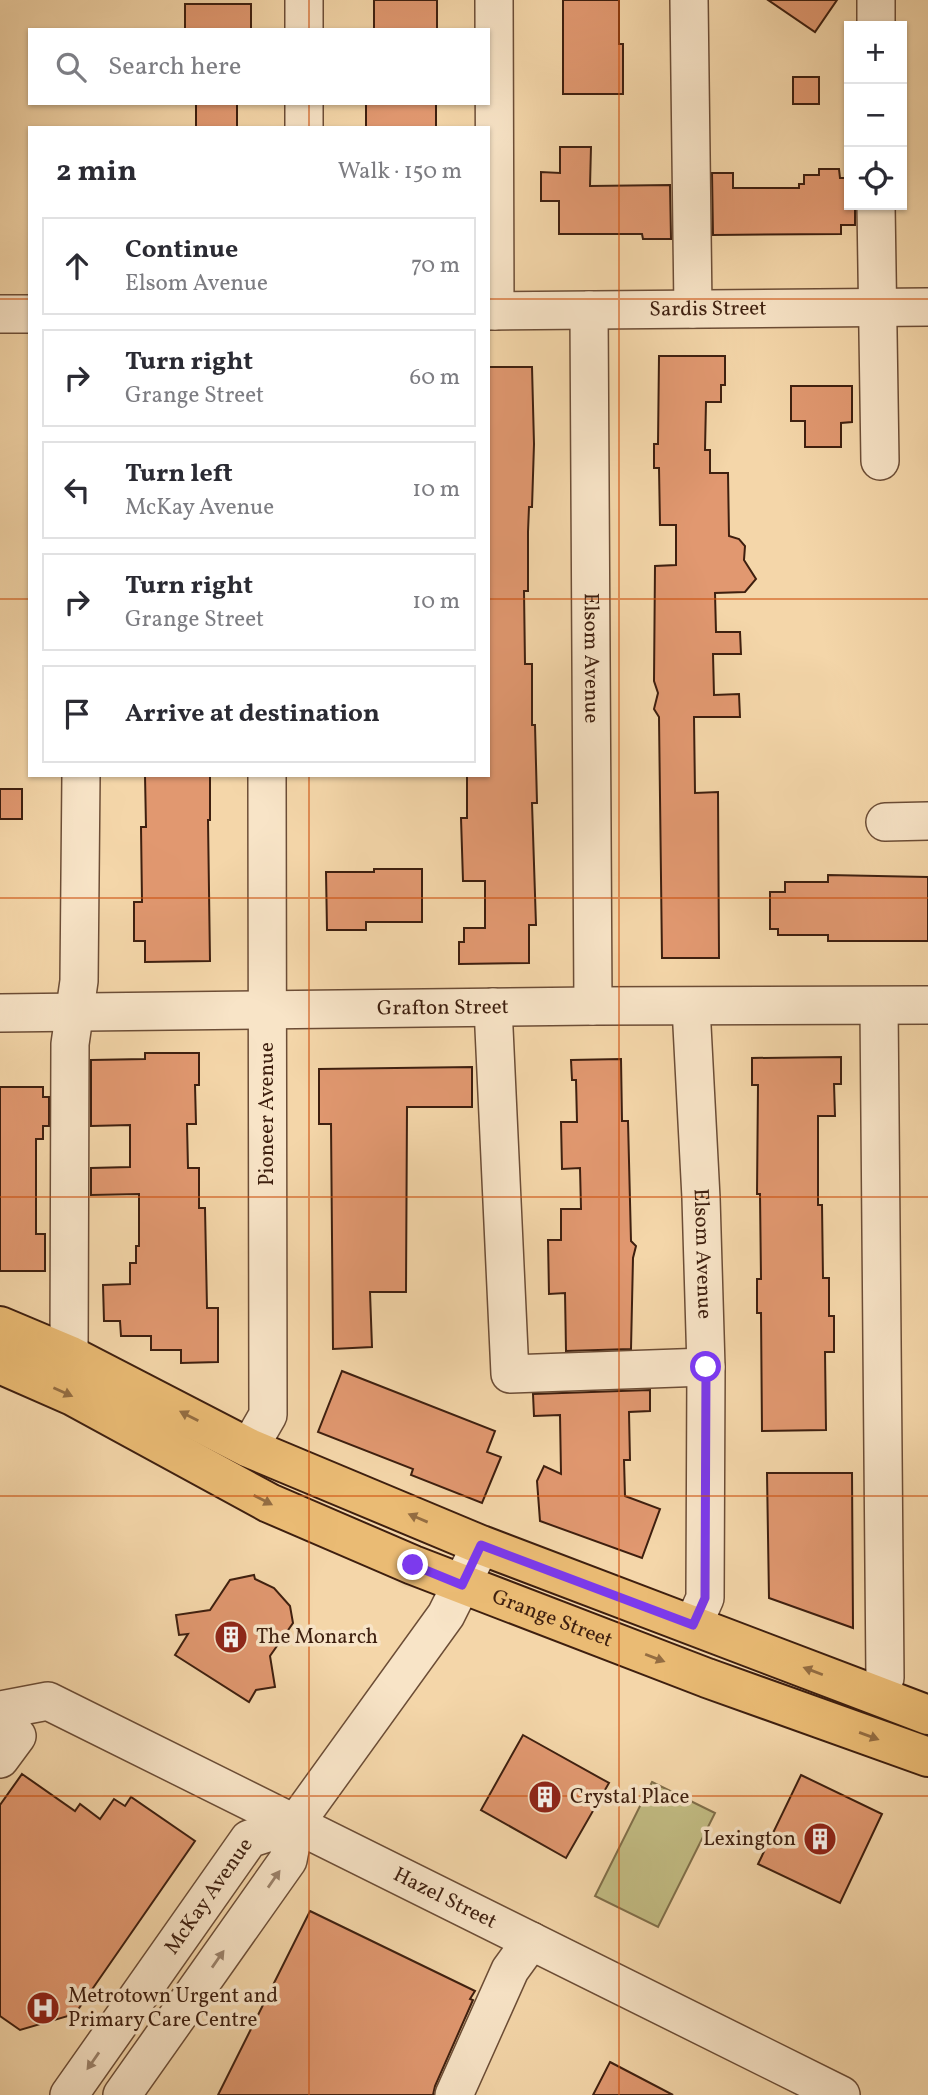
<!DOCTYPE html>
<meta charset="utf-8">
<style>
:root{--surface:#fff;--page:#f7f7f7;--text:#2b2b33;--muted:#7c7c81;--line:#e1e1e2}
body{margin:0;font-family:Vollkorn,serif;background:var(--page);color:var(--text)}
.controls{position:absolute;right:21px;top:21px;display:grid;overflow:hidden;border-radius:0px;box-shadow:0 2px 5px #0004}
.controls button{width:63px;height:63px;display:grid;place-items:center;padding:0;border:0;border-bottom:2px solid var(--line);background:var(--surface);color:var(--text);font:35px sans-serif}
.stop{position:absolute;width:21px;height:21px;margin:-16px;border:5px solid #7c3aed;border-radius:50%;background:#fff}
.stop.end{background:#7c3aed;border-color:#fff;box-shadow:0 2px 7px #0008}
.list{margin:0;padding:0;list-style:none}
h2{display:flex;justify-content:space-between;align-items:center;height:91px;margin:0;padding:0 28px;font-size:30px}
h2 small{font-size:23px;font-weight:400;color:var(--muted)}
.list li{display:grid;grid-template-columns:46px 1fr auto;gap:21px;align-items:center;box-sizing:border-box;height:98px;margin:0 14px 14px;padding:0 14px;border:2px solid var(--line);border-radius:0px}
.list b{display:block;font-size:26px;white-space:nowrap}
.list p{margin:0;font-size:23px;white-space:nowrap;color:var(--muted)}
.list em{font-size:23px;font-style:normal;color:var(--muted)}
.icon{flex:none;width:38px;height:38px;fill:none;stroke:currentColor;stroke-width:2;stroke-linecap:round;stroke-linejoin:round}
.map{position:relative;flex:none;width:928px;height:2095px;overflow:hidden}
.search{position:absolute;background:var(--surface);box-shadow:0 2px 5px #0004;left:28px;top:28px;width:462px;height:77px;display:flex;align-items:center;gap:18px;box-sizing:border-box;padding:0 24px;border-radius:0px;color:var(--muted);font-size:26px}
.panel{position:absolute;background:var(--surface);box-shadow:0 2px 5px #0004;left:28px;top:126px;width:462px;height:651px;border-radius:0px}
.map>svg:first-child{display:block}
</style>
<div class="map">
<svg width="928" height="2095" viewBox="0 0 928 2095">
<rect width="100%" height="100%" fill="#f4d6a9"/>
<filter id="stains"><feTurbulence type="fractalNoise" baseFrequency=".00286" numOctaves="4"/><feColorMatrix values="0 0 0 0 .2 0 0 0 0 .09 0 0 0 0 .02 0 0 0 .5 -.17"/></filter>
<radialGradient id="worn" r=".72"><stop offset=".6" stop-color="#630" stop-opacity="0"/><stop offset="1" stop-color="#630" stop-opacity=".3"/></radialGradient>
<path fill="#c2bc83" stroke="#806e49" stroke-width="2" d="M652,1782L715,1813L658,1927L595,1896Z"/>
<g fill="#e19870" stroke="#3e1f0f" stroke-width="2">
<rect x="374" y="0" width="63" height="30"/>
<path d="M563,0H619V44H623V94H563Z"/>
<path d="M768,0H837L815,32Z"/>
<rect x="185" y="4" width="66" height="26"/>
<rect x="793" y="77" width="26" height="27"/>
<rect x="196" y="103" width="41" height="25"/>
<rect x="366" y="104" width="70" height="24"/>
<path d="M560,147H591L590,186L670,185L671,239H643L642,234H559V201H541V172L560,173Z"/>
<path d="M819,169H839L840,178H849V205H855V225H841V234L713,235L712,173H733V188H799V184H804V175H819Z"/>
<path d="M659,356H725V385H721V402H706L705,450H710V473H728L729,536L739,539L745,546L744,560L756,579L745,592L715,593L716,632H740L741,654H713L714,695L739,694L740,717H694L695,793L718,792L719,958H662L659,717L654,709L658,693L654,681L655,566L676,565V525H660L659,468H654V444H658Z"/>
<path d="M488,367H532L534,444L532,507H529L528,532V591H524L525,664H532V725H535L537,803H532L536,925H529V963L459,964V942H464V928H485V881H463L461,818H467V775H488Z"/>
<path d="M791,386H852V422L841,423V447H805V421H791Z"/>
<path d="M145,775H210V820H208L210,961L145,962V941H134V902H142L141,827H146Z"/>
<rect x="0" y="789" width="22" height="30"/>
<path d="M374,869H422V922H366V930H327L326,872H374Z"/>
<path d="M828,875L928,877V941H828V935H778V929H770V892H785V882H828Z"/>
<path d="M145,1053H199V1085H195L196,1124H187L188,1168H199V1208H205L207,1308H218V1362L181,1363V1350H151V1336H121L120,1321H104L103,1285L130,1284V1263H136V1246H139V1194L91,1195V1168L130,1167V1125L91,1126V1060L145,1059Z"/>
<path d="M841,1057V1084H834L835,1116H818V1205H822L823,1278H829V1316H834V1352H825L826,1430L762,1431L761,1313H757V1279H761L760,1194H757L758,1085H752V1058Z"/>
<path d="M621,1059L622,1121H628L631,1241L636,1246L633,1258L631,1349L566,1351L565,1293L549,1294L548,1240H561V1209H581L580,1168L562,1169L561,1122H577L576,1080H572L571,1060Z"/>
<path d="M472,1067V1107H407L406,1292H370L372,1347L333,1349L331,1124H319V1069Z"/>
<path d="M0,1087H43V1097H49V1126H43V1139H36V1234H45V1271H0Z"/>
<path d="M342,1371L495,1431L487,1452L501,1457L482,1503L411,1475L413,1469L318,1432Z"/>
<path d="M650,1390V1411L629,1412L630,1460H624L625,1496L660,1509L642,1558L540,1521L537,1481L544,1466L561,1474L560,1415L534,1416L533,1394Z"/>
<path d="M767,1473H852L853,1628L769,1598Z"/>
<path d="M254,1575L255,1579L274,1588L290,1606L293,1623L270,1656L275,1687L256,1690L249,1702L175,1655L188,1634L179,1635L176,1615L210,1610L230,1580Z"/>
<path d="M523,1735L609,1783L566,1858L481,1810Z"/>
<path d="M22,1774L75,1811L80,1804L100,1819L114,1799L125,1806L131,1797L195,1841L75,2014L20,2030L0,2016V1805Z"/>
<path d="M801,1775L882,1814L840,1903L758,1864Z"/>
<path d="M310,1911L475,1991L470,1999L473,2000L435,2086L433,2095H218Z"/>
<path d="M610,2062L673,2095H593Z"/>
</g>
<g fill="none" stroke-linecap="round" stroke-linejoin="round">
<defs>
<g id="minor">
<path d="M304,0V30"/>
<path d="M494,0L495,311"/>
<path d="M689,0L693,309"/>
<path d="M876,26V0"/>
<path d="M304,103V128"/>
<path d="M876,205L880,461"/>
<path id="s1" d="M589,310L593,1006"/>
<path id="s2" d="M488,311L928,307"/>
<path d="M0,314H30"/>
<path d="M885,822L928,821"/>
<path d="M493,1007L510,1374L706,1367"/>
<path id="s3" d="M691,1007L701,1198L706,1367L705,1598L693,1625"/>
<path id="s4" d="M0,1013L593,1006L928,1005"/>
<path d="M69,1355L70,1044L79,981L81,775"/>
<path d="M249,1448L268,1415L267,775"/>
<path d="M877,1695L885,1678L879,1006"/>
<path id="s5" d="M0,1710L48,1701L841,2095"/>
<path d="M0,1759L17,1736"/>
<path id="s6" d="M69,2095L249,1839L295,1824"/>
<path d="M122,2095L288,1860L295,1824L446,1615L481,1545"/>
<path d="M454,2095L510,1970L531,1941"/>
</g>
<g id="major">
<path d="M0,1326L69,1355L249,1448L481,1545L928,1715"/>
<path id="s7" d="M0,1364L73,1396L269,1503L413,1565L707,1678L928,1757"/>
</g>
</defs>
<use href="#minor" stroke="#6c4d36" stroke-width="40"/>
<use href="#major" stroke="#3e1f0f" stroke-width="42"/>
<use href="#minor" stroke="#f8e4c7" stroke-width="37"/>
<use href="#major" stroke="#eabb74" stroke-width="38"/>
</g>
<defs><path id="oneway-solid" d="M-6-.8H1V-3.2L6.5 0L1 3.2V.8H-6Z" transform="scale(1.75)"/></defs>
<g fill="#946d42">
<use href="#oneway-solid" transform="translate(63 1392) rotate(24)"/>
<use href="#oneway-solid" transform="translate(189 1416) rotate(-153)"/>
<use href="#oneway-solid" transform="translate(263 1500) rotate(27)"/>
<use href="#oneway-solid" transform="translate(418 1518) rotate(-157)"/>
<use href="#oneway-solid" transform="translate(655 1658) rotate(21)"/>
<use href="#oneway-solid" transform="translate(813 1671) rotate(-159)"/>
<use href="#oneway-solid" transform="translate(869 1736) rotate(20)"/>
</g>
<g fill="#9b826b">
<use href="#oneway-solid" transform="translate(274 1879) rotate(-55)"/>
<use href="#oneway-solid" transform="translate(218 1959) rotate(-55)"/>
<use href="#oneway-solid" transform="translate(93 2061) rotate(125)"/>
</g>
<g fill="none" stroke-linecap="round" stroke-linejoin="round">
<path stroke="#7c3aed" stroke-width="9" d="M413,1565L462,1585L481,1545L693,1625L705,1598L706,1367"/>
</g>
<path fill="none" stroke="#ce500c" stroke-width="2" stroke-opacity="0.55" d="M309,0V30M619,0V2095M309,103V128M0,299H30M488,299H928M0,599H30M488,599H928M309,775V2095M0,898H928M0,1197H928M0,1496H928M0,1796H928"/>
<defs>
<symbol id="building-disc" viewBox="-11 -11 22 22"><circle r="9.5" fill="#8f2418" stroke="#f8e4c7"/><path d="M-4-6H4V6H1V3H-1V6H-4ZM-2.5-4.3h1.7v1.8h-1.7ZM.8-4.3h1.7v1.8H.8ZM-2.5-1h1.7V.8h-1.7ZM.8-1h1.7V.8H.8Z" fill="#fff"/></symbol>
<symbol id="hospital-disc" viewBox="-11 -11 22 22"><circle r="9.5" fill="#8f2418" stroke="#f8e4c7"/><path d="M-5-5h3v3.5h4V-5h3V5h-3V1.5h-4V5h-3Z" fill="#fff"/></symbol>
</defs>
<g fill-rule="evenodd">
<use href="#building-disc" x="212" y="1618" width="38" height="38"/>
<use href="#building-disc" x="526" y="1778" width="38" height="38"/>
<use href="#building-disc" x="801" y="1820" width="38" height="38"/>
<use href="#hospital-disc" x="24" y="1989" width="38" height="38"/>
</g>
<g text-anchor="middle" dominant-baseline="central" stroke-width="7" stroke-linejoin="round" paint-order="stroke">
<g font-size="21" fill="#3e1f0f" stroke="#f8e4c7">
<text stroke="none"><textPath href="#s2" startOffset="220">Sardis Street</textPath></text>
<text stroke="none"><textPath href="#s1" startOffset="348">Elsom Avenue</textPath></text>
<text stroke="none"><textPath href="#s4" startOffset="443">Grafton Street</textPath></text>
<text transform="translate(267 1114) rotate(-90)">Pioneer Avenue</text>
<text stroke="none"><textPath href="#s3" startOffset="247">Elsom Avenue</textPath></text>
<text stroke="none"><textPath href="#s7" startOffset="609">Grange Street</textPath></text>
<text stroke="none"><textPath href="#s6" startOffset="243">McKay Avenue</textPath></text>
<text stroke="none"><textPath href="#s5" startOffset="492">Hazel Street</textPath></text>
</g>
<g font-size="21" fill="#3e1f0f" stroke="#f8e4c7" text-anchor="start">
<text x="256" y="1637">The Monarch</text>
<text x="570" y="1797">Crystal Place</text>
<text x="796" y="1839" text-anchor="end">Lexington</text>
<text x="68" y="1996">Metrotown Urgent and<tspan x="68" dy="24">Primary Care Centre</tspan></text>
</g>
</g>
<rect width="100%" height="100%" filter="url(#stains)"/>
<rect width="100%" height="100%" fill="url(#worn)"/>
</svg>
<div class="controls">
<button>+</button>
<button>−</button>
<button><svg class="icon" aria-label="locate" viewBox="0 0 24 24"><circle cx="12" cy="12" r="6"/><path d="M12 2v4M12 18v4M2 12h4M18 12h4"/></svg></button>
</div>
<div class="stop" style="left:706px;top:1367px"></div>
<div class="stop end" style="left:413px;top:1565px"></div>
<div class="search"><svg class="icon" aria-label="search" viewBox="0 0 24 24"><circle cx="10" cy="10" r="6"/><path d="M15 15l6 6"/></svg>Search here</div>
<section class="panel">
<h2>2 min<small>Walk · 150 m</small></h2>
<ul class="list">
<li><svg class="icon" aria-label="ahead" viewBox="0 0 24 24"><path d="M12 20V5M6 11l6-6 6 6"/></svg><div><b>Continue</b><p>Elsom Avenue</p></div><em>70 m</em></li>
<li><svg class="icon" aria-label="right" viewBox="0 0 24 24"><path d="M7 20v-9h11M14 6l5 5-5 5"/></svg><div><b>Turn right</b><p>Grange Street</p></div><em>60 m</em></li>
<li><svg class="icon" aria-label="left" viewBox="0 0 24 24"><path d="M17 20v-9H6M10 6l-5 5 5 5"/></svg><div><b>Turn left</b><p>McKay Avenue</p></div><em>10 m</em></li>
<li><svg class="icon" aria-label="right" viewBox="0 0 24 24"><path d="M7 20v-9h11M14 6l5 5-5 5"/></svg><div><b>Turn right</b><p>Grange Street</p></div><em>10 m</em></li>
<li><svg class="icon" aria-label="arrive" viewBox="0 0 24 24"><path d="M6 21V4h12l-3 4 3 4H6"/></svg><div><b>Arrive at destination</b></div></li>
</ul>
</section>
</div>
